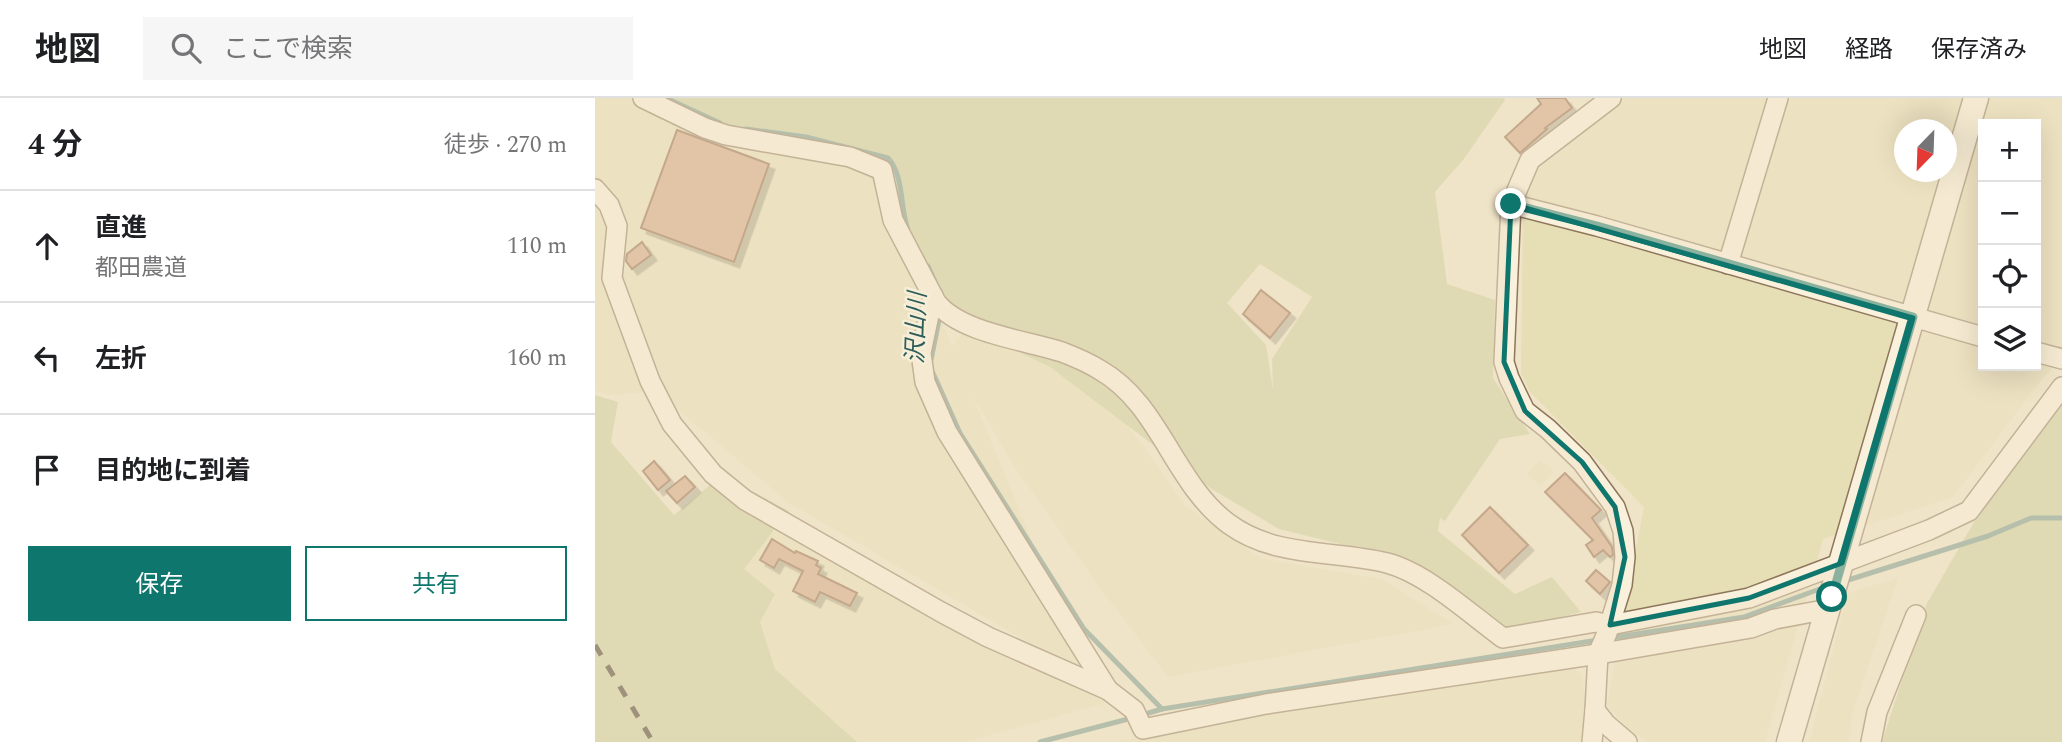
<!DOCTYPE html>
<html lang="ja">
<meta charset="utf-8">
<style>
:root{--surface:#fff;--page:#f6f6f6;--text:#202124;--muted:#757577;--line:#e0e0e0;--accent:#0f766e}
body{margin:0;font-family:Spectral,"Noto Sans JP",serif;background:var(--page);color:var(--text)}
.controls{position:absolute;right:21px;top:21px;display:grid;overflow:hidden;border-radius:0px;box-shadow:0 7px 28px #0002}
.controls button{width:63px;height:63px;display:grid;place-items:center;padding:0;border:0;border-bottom:2px solid var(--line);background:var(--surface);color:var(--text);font:35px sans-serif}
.compass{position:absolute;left:1299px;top:21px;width:63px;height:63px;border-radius:50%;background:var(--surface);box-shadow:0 7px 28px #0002;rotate:203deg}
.stop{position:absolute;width:21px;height:21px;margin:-16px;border:5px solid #0f766e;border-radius:50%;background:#fff}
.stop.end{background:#0f766e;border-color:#fff;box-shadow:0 2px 7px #0008}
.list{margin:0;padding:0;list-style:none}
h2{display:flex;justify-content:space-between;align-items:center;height:91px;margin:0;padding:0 28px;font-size:30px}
h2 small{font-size:23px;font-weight:400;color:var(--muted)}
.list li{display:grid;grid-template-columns:46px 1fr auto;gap:21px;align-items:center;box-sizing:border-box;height:112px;padding:0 28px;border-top:2px solid var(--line)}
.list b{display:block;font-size:26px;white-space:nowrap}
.list p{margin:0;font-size:23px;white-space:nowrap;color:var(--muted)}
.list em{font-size:23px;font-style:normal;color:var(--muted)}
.actions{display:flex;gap:14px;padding:21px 28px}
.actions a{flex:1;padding:16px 0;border:2px solid var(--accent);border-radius:0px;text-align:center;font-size:24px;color:var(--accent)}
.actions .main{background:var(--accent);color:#fff}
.icon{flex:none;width:38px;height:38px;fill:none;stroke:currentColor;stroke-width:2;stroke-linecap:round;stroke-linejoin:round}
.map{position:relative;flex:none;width:1467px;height:644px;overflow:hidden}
header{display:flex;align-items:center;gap:42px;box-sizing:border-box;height:98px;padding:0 35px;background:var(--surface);border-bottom:2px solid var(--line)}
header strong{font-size:33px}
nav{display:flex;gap:38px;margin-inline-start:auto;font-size:24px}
.search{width:490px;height:63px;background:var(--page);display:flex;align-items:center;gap:18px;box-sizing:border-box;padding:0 24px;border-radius:0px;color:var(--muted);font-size:26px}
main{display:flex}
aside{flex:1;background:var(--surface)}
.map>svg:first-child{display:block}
</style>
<header>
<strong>地図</strong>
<div class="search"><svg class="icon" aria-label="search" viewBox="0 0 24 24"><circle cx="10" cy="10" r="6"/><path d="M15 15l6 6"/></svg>ここで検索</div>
<nav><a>地図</a><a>経路</a><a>保存済み</a></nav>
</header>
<main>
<aside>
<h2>4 分<small>徒歩 · 270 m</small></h2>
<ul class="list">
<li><svg class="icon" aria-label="ahead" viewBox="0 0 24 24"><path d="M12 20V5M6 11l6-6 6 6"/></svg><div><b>直進</b><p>都田農道</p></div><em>110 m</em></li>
<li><svg class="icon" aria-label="left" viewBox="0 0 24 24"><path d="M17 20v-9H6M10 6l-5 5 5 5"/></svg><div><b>左折</b></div><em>160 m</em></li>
<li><svg class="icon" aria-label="arrive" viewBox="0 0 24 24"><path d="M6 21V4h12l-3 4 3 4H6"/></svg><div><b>目的地に到着</b></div></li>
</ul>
<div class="actions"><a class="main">保存</a><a>共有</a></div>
</aside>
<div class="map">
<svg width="1467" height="644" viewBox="0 0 1467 644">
<defs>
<filter id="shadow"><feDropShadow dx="5.5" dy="5.5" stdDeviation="0" flood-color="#0004"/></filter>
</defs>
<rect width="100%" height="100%" fill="#f0e4c8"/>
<g fill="#e6deb5" fill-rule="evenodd">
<path d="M0,0H58L263,62L287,82L357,249L373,228L448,265L524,315L590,407L665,460L789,482L858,526L573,579L505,490L421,371L377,297L493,579L194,405L61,293L14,297L0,293Z"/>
<path d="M1016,0H1467V261L1446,282L1358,399L1228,441L1170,644H1054L1035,633L1012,607L1049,409L935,294L926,275L928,109L935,62ZM1388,26H1441V268H1388ZM1310,32H1352V74H1310Z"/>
<path d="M945,362L959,373L946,388L932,376Z"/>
<path d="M192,418L521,602L371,644H262L176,568L148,471Z"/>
<path d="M1303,480L1258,613L1254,644H1214L1253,495Z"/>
<path d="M977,569L987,577L991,611V634L1010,644H519L742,602Z"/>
</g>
<g fill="#c9cf9b" fill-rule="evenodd">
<path d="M62,0H909L910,2L868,62L840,94L852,186L900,202L898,280L935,336L905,341L850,423L845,420L843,433L920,496L957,479L986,514L907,534L777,454L684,431L615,390L455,269L356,222L270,68L129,33ZM665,166L717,199L677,261L678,292L671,247L632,205Z"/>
<path d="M0,297L23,304L16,344L79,417L127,377L194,413L149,471L180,496L165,524L180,571L262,644H0Z"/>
<path d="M1467,303V644H1287L1331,507L1416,360Z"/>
</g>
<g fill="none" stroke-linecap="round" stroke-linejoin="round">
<g stroke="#6f938a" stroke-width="5">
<path d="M71,0L125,25"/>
<path d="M151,31L211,39L293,60C309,77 305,110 313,132"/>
<path d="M333,168L346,197"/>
<path d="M336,262L345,217"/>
<path d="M338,275L365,335L489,531L567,611"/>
<path d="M1250,483L1393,438L1436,420H1467"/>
<path d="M1016,540L1149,519L1230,489"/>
<path d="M547,617L567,611L1003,542"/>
<path d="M445,644L537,620"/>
</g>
</g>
<g fill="#cf9f7d" stroke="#8d5f41" stroke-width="2" filter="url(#shadow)">
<path d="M942,0H970L977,10L950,30L952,31L925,55L910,39L946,6Z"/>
<path d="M82,32L174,66L139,164L46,130Z"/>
<path d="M47,144L56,157L37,171L31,163L32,156Z"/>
<path d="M666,192L695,215L675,240L648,216Z"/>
<path d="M59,363L75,382L63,392L48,373Z"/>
<path d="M970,375L1006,412L997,420L1017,449L1018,457L1015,459L1008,452L999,459L991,447L998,442L950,394Z"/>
<path d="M90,378L100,389L82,405L71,393Z"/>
<path d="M895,409L933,447L904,475L867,437Z"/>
<path d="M177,441L200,455L201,453L223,463L221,467L226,470L223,476L262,495L255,508L225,494L220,504L198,493L208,473L184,461L179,470L165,462Z"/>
<path d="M1001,472L1015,484L1005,496L991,483Z"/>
</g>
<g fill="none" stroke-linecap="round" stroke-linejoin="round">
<defs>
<g id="minor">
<path d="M48,0L110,30L131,37L255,59L287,72L298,122L341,204C365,235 430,242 467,254C480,259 494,265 505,272C565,306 579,386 634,426C680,460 740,452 792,465C831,475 875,516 908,540L1001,524L1015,527L1154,500L1334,432L1374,413L1467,289"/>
<path d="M1016,0L935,62L916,106L909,264L914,280L930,313L953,331L987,364L1020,409L1028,433L1030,459L1027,487L1012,535L1003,556L1000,612L1011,626L1032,644"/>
<path d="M0,91L14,107L22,128L17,180L55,283L77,326L118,376L150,402L346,514L393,539L513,592L539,612L548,631L671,606L1003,556L1156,530L1180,521L1234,511"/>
<path d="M916,106L1002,128L1388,239"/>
<path d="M1133,166L1183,0"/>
<path d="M338,198L326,255L330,284L352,334L513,592"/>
<path d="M1441,254L1467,261"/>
<path d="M997,644L1000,612"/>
<path d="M1276,644L1282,614L1321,517"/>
</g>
<path id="tertiary" d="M1194,644L1381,0"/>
</defs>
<use href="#minor" stroke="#8d765c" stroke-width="22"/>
<use href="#tertiary" stroke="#8d765c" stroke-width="27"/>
<use href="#minor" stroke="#faf1dc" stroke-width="19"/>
<use href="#tertiary" stroke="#faf1dc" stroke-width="24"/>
<path stroke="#3d2e20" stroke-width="5" stroke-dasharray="12 12" stroke-linecap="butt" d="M0,547L58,644"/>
</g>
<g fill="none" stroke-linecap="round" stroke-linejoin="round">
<path stroke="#0f766e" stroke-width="9" d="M916,106L1002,128L1318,219L1237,499"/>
</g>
<path d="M0 0H1467V644H0ZM916,106L1318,220L1247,465L1154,500L1015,527L1030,459L1020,409L987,364L930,313L909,264Z" fill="#f0e4c8" fill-opacity=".55" fill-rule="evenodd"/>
<path fill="none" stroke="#0f766e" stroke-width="5" stroke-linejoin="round" d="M916,106L1318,220L1247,465L1154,500L1015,527L1030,459L1020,409L987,364L930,313L909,264Z"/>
<g text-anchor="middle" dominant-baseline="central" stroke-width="5" stroke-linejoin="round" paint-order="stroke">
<g font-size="24" font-style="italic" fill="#2f5d5a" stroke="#f7eed8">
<text transform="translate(322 230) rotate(-88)">沢山川</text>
</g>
</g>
</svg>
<div class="controls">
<button>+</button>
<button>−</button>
<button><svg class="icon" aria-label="locate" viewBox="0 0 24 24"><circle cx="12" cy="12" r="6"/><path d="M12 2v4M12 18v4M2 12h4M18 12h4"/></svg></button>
<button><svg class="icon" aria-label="layers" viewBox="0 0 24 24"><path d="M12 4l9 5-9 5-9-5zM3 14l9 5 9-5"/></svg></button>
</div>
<svg class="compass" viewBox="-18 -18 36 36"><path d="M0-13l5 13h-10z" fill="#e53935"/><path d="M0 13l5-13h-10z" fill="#757577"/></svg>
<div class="stop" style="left:1237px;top:499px"></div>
<div class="stop end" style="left:916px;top:106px"></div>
</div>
</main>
